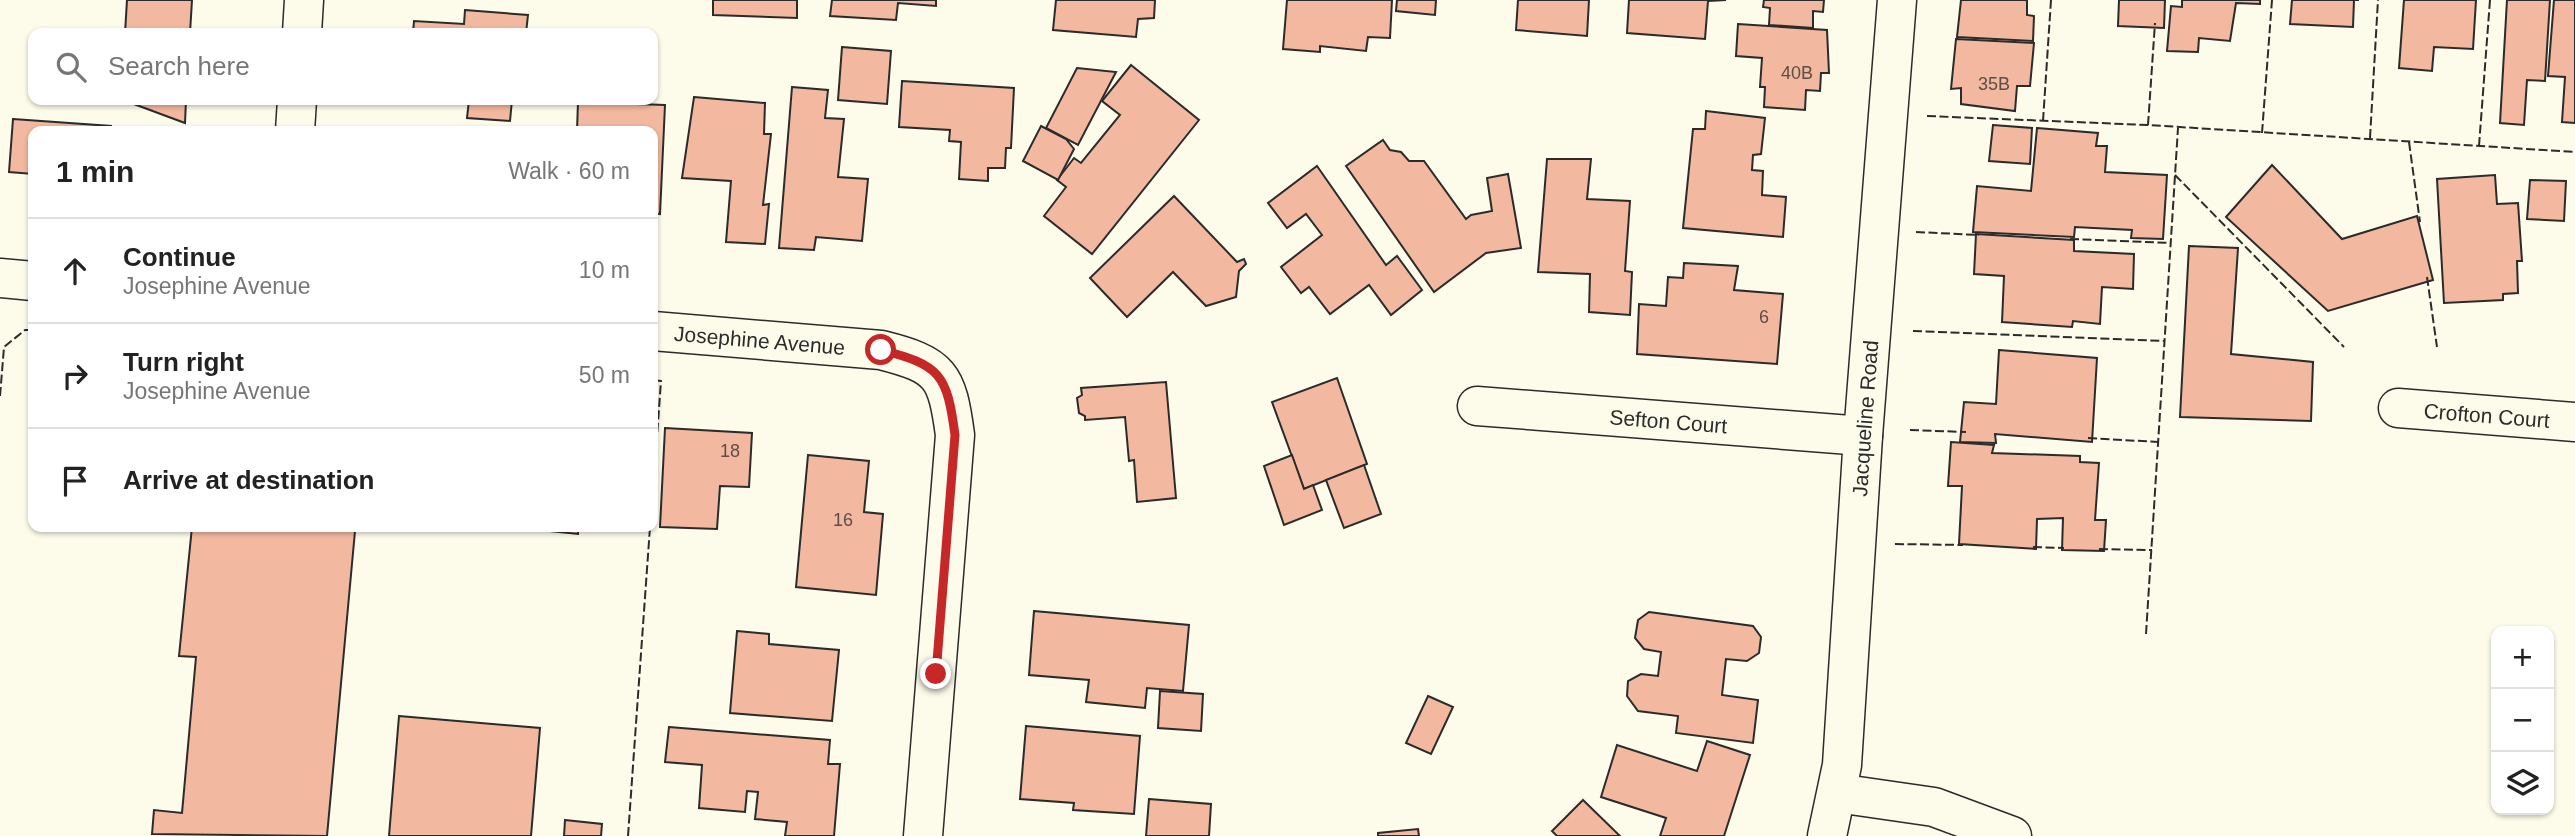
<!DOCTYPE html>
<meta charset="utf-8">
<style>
:root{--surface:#fff;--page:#f6f6f6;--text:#222;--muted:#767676;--line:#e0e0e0}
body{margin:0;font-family:Arial,sans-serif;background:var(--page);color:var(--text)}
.controls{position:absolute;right:21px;bottom:21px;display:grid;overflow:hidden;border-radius:14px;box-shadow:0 2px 5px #0004}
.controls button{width:63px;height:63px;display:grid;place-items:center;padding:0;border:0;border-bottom:2px solid var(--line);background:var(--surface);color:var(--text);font:35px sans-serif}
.stop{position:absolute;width:21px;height:21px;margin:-16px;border:5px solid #c62828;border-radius:50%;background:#fff}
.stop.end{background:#c62828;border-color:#fff;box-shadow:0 2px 7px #0008}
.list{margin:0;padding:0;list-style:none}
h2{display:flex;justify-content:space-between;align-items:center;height:91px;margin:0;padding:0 28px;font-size:30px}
h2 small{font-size:23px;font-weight:400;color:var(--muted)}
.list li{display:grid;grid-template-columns:46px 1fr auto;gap:21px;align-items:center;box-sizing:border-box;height:105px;padding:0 28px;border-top:2px solid var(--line)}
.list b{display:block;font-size:26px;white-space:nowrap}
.list p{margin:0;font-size:23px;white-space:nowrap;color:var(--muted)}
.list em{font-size:23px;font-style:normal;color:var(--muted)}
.icon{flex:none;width:38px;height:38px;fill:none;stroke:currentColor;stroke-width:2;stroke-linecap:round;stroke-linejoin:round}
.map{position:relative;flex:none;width:2575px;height:836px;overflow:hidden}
.search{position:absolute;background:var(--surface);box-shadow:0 2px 5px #0004;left:28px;top:28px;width:630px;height:77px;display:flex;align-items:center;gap:18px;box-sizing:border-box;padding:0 24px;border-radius:14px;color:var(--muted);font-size:26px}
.panel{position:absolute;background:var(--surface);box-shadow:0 2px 5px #0004;left:28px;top:126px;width:630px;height:406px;border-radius:14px}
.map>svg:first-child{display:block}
</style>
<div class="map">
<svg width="2575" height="836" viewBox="0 0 2575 836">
<rect width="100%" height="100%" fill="#fdfbea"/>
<g fill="#f2b8a0" stroke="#2b2b2b" stroke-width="2">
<path d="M127,0H192L190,33H125Z"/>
<path d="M713,0H797V18L713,15Z"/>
<path d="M832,0H936V6L898,3L896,20L830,16Z"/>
<path d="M1056,0H1155L1154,18L1138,19L1136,37L1053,30Z"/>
<path d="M1287,0H1392L1390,38L1368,37L1366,51L1320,46V52L1283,49Z"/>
<path d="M1397,0H1436L1435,15L1396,11Z"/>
<path d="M1518,0H1589L1587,36L1516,30Z"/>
<path d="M1629,0H1726L1708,1L1705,39L1627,33Z"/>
<path d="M1764,0H1824L1823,12L1813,11V28L1769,25L1770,8L1763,7Z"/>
<path d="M1961,0H2027V15L2034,16L2033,41L1957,37Z"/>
<path d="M2119,0H2165L2164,28L2118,26Z"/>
<path d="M2182,0H2260V4L2236,3L2230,41L2199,38L2198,52L2167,51L2171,6L2182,7Z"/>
<path d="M2292,0H2359H2354L2353,27L2290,24Z"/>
<path d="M2404,0H2476L2473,49L2434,47L2432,71L2399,68Z"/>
<path d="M2507,0H2550L2545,81L2527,80L2524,125L2500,123Z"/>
<path d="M2554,0H2575V123L2562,122L2565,77L2548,76Z"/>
<path d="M465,10L528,15L526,33H413L414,21L464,24Z"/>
<path d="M1738,24L1827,30L1829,73H1821L1820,91L1806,90L1805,110L1764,107L1765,87H1760L1762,58L1736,56Z"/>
<path d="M1956,39L2034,43L2030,86H2017L2015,111L1961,104V88L1951,89Z"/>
<path d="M842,47L891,51L887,104L838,100Z"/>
<path d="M1131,65L1199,120L1092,254L1044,216L1066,187L1057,180L1074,158L1081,163L1120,115L1102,101Z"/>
<path d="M1077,68L1116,72L1078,145L1046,128Z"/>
<path d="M902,81L1014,88L1011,148H1006L1005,168H988V181L959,179L961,142L949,141L950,130L899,127Z"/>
<path d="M792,87L828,90L825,118L844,119L838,177L868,179L862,241L816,237L814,250L779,248Z"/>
<path d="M694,97L765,103L764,134H771L763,205L769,204L765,244L726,242L731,181L682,178Z"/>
<path d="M123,100H186L185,123Z"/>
<path d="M469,100H512L510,121L467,118Z"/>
<path d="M578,102L665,105L660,214L653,213V131H577Z"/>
<path d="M1706,111L1765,118L1761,154L1753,155L1752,170L1763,171L1762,195L1786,197L1783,237L1683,228L1693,129H1705Z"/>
<path d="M13,119L111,126V131H33V174L9,172Z"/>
<path d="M1993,125L2032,128L2030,164L1989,161Z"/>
<path d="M1041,126L1066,139L1074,149L1058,180L1023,161Z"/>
<path d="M2037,128L2098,133L2096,146H2107L2105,172L2167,175L2163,239L2131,238L2132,230L2075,227L2074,237L1973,232L1977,186L2031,191Z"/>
<path d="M1383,140L1390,150L1401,152L1409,161H1424L1466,219L1471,215L1492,211L1487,178L1508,174L1521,248L1486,253L1434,292L1346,166Z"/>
<path d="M1547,159H1591L1587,199L1630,201L1625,271L1632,272L1630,315L1589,312L1590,274L1538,272Z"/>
<path d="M2272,165L2342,239L2417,216L2433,280L2328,311L2226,217Z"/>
<path d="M1317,166L1386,265L1397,256L1422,290L1391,315L1369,285L1330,314L1309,287L1301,293L1281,267L1322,235L1306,214L1287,228L1268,203Z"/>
<path d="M2495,175L2497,204L2518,203L2522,261H2517L2518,293L2503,294V300L2444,303L2437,179Z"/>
<path d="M2530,180L2566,181L2564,221L2527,219Z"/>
<path d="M1174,196L1237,262L1244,259L1246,264L1239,271L1236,297L1206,306L1173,272L1127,317L1090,278Z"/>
<path d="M1976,234L2074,240V251L2134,254L2133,289L2102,287L2100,324L2073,321L2072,327L2002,322L2004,276L1974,274Z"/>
<path d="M2189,246L2238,248L2231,354L2313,362L2311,421L2180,417Z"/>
<path d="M1684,263L1738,266L1734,290L1783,294L1777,364L1637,354L1639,304L1666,306L1668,277L1683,278Z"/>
<path d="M1999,350L2097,358L2092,442L1995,434L1996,443L1960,442L1964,402L1996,404Z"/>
<path d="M1337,378L1367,464L1304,489L1272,402Z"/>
<path d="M1166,382L1176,498L1137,502L1134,460L1129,461L1125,417L1085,420V416L1079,413L1077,398L1082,395L1081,388Z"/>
<path d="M665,428L752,433L749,487L720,486L717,529L660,527Z"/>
<path d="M1951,442L1994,445L1992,453L2080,456V462L2099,463L2095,520H2106L2104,551L2062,550L2063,518L2037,519L2036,549L1959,544L1962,486H1948Z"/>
<path d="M808,455L869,461L864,512L883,514L876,595L796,587Z"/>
<path d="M1292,455L1304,489L1313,485L1322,510L1284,525L1264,466Z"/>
<path d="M1364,465L1381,514L1344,528L1326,480Z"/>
<path d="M192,527H315L355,531L327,836L152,834L154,810L182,813L196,657L179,656Z"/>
<path d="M510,527H578V534Z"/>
<path d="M1034,611L1189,625L1183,691L1147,688L1145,708L1086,702L1089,680L1029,675Z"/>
<path d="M1649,612L1753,626L1761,637L1759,653L1747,661L1726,659L1722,695L1758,700L1753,743L1676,733L1678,716L1638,711L1627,696L1628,681L1641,674L1658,676L1661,652L1644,649L1635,638L1638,620Z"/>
<path d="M737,631L769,634V644L839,650L832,721L730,713Z"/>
<path d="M1160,691L1203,694L1201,731L1158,728Z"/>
<path d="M1428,696L1453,707L1431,754L1406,743Z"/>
<path d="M399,716L540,728L531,836H389Z"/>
<path d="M1026,726L1140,736L1134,814L1073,810L1074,803L1020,799Z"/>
<path d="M669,727L830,740L828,764H840L834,836H785L787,822L755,819L758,792L747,791L745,812L699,808L702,765L665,762Z"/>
<path d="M1707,741L1750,755L1724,836H1660L1666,818L1601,797L1617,745L1697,771Z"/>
<path d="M1149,799L1211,804L1209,836H1146Z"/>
<path d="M1583,800L1620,836H1557L1552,831Z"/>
<path d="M565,820L602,824L601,836H564Z"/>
<path d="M1418,829L1419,836H1378V833Z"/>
</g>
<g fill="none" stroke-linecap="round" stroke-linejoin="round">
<defs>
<g id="minor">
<path d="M302,33L304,0"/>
<path d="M295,131L297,100"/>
<path d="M0,278L33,281"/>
<path id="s1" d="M653,331L881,350C941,365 947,375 955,435L923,836"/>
<path id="s2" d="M1477,406L1863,436"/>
<path id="s3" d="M2398,408L2575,422"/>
<path d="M1837,793L1934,807L2012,836"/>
<path id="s4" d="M1827,836L1842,765L1863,436L1897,0"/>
</g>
</defs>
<use href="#minor" stroke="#2b2b2b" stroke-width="41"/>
<use href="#minor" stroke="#fdfbea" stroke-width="38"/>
<g stroke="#2b2b2b" stroke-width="2" stroke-dasharray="9 3.5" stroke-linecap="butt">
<path d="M1927,116L2148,125L2575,152"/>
<path d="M2043,121L2051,0"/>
<path d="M2148,125L2155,23"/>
<path d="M2262,133L2272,0"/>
<path d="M2370,138L2378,0"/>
<path d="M2409,142L2420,222"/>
<path d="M2479,146L2490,0"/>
<path d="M2175,175L2344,347"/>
<path d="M1916,232L1979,235"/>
<path d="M2070,239L2171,243"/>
<path d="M2427,277L2437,347"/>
<path d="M1913,331L2164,341"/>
<path d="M653,380L661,381L653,491"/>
<path d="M0,396L4,347L25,330H33"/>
<path d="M1910,430L1966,432"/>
<path d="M2088,438L2158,442"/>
<path d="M1895,544L1963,545"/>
<path d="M2033,547L2064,548"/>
<path d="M2099,549L2152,550"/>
<path d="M2146,634L2178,128"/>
<path d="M628,836L650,527"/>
</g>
</g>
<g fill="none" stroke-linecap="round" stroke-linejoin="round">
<path stroke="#c62828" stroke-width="9" d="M881,350C941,365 947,375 955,435L936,674"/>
</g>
<g text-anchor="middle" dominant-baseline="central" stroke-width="5" stroke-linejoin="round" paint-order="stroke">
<g font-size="18" fill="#5d4e48">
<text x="1797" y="73">40B</text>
<text x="1994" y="84">35B</text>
<text x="1764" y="317">6</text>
<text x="730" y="451">18</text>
<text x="843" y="520">16</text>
</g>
<g font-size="21" fill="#2b2b2b" stroke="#fdfbea">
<text stroke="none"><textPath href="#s1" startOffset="107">Josephine Avenue</textPath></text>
<text stroke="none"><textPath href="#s3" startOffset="89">Crofton Court</textPath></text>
<text stroke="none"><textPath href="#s4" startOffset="420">Jacqueline Road</textPath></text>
<text stroke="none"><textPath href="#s2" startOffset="192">Sefton Court</textPath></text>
</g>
</g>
</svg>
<div class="controls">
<button>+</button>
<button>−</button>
<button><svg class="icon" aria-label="layers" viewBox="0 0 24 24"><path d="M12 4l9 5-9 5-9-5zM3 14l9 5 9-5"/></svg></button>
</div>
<div class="stop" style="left:881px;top:350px"></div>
<div class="stop end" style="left:936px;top:674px"></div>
<div class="search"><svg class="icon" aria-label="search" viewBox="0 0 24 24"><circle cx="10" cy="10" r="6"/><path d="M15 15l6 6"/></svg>Search here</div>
<section class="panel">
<h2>1 min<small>Walk · 60 m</small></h2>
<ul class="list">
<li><svg class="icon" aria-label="ahead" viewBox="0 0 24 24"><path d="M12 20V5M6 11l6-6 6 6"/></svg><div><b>Continue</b><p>Josephine Avenue</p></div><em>10 m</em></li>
<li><svg class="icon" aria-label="right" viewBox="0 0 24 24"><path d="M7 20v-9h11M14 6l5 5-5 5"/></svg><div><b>Turn right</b><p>Josephine Avenue</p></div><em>50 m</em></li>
<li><svg class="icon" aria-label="arrive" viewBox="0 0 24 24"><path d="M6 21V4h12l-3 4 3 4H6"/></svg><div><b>Arrive at destination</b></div></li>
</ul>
</section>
</div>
